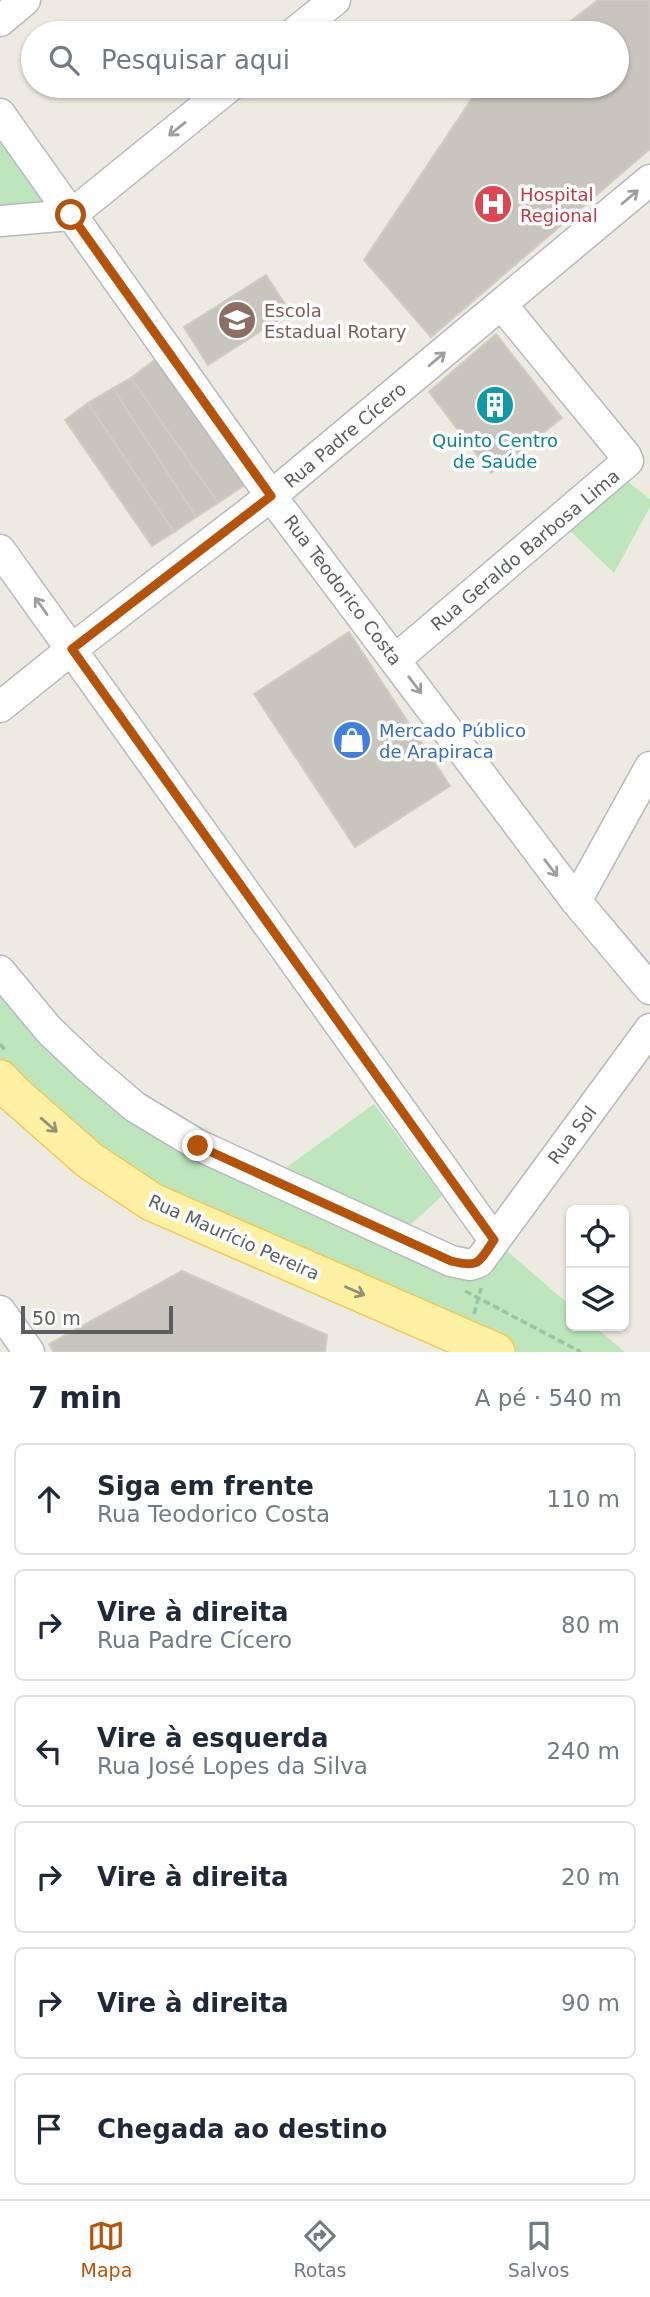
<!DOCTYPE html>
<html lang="pt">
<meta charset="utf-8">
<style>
:root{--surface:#fff;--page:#f6f6f7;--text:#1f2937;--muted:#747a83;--line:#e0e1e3;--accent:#b45309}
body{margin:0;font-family:"DejaVu Sans",sans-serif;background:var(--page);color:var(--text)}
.controls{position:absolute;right:21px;bottom:21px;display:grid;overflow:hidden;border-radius:10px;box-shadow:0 2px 5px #0004}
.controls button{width:63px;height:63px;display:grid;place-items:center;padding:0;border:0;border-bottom:2px solid var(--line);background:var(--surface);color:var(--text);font:35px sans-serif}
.scale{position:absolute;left:21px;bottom:18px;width:152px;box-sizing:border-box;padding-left:7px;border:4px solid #5a5e63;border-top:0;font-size:19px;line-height:24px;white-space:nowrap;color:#5a5e63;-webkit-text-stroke:5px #fff;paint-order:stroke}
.stop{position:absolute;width:21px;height:21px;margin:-16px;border:5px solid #b45309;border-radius:50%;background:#fff}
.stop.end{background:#b45309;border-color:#fff;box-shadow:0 2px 7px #0008}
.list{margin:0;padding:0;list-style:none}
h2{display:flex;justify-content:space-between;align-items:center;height:91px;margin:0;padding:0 28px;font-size:30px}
h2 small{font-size:23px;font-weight:400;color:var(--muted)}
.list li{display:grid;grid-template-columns:46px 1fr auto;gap:21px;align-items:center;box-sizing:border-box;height:112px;margin:0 14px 14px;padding:0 14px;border:2px solid var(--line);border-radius:10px}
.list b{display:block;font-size:26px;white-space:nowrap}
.list p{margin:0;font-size:23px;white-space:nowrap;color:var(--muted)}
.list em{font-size:23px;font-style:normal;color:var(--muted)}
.icon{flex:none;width:38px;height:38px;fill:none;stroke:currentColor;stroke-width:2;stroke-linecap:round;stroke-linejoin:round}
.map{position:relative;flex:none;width:650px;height:1352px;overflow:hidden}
.search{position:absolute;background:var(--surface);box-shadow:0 2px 5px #0004;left:21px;right:21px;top:21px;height:77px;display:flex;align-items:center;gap:18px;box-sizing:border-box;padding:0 24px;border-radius:38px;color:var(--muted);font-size:26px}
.sheet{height:847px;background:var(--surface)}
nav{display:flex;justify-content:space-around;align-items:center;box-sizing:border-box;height:98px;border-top:2px solid var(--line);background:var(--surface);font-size:19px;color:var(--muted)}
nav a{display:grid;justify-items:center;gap:4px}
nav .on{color:var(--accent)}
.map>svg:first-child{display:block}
</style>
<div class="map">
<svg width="650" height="1352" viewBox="0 0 650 1352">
<rect width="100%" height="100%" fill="#edebe1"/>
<g fill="#bde6bd">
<path d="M0,114L71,215L0,221Z"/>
<path d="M619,475L650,499V507L614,573L566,527Z"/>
<path d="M0,971L135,1107L451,1261L494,1240L571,1306V1326H594L625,1352H495L152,1202L0,1079Z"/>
<path d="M374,1104L442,1196L408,1227L287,1167Z"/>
</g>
<g fill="#c8c5be" stroke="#d2ccc0" stroke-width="2">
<path d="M598,0H650V149L431,337L364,260L475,94L486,86H617V33H555Z"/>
<path d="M266,275L290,312L208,365L184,327Z"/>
<path d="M496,334L562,418L491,473L429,392Z"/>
<path d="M156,359L246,484L218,503L131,378Z"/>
<path d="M131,378L218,503L196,517L113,388Z"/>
<path d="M113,388L196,517L174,532L88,403Z"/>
<path d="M88,403L174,532L152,546L65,420Z"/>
<path d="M349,632L450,786L355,847L254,694Z"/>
<path d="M182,1271L327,1335L325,1352H54L49,1344Z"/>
</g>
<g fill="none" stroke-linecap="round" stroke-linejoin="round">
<defs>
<g id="minor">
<path d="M0,21L25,0"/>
<path d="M294,33L335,0"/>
<path d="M0,114L271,496L576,901L650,989"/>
<path d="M0,221L71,215L230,86"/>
<path d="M0,550L494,1240"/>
<path d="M396,659L628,461L626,456L502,305"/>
<path d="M0,707L72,649L271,496L650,180"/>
<path d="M576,901L650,767"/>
<path d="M0,971L49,1030L88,1067L135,1107L198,1145L451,1261L470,1265L479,1262L650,1029"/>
<path d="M0,1311L29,1352"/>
</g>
<path id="major" d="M0,1079L13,1093L89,1160L152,1202L496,1352"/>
</defs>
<use href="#minor" stroke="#b7b9be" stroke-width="33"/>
<use href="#major" stroke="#f4c854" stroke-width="40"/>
<g stroke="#96c7a4" stroke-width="3.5" stroke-dasharray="7 3.5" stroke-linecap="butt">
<path d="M0,1044L7,1052"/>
<path d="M465,1291L581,1352"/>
<path d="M474,1314L481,1288"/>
</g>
<use href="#minor" stroke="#fff" stroke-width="30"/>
<use href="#major" stroke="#fff1a4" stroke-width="37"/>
</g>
<defs><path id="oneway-shaft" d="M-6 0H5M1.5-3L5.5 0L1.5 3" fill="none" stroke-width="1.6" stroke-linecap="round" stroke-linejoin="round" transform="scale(1.75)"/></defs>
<g stroke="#9c9ea1">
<use href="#oneway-shaft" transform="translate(177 129) rotate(141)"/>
<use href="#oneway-shaft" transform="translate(630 197) rotate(-40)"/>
<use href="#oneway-shaft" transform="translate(437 359) rotate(-40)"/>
<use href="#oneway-shaft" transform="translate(41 606) rotate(-126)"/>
<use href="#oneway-shaft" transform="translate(415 685) rotate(53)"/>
<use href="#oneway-shaft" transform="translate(551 868) rotate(53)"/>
</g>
<g stroke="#94917a">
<use href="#oneway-shaft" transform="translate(49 1125) rotate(41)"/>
<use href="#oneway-shaft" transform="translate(355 1291) rotate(24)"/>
</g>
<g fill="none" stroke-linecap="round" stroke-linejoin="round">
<path stroke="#b45309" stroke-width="9" d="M71,215L271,496L72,649L494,1240C478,1263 480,1268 451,1261L198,1146"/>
</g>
<defs>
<symbol id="hospital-disc" viewBox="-11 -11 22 22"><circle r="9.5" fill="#e0444e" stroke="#fff"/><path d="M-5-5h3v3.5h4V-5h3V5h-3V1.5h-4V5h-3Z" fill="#fff"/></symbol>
<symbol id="school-disc" viewBox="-11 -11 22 22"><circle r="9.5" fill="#8d6e63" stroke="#fff"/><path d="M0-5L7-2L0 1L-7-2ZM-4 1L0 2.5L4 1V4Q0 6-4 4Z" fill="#fff"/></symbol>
<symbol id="building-disc" viewBox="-11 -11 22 22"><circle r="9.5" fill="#0f9aa8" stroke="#fff"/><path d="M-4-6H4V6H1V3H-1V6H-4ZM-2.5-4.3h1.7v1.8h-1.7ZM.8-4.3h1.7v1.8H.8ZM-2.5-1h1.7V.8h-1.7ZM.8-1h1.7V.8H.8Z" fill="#fff"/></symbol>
<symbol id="shop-disc" viewBox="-11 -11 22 22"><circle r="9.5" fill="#3f7fe0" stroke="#fff"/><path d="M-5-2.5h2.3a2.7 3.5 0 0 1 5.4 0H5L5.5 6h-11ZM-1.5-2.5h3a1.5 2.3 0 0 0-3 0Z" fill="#fff"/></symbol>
</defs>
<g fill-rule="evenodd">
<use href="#hospital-disc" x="471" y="182" width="44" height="44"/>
<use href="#school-disc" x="215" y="298" width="44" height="44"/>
<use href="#building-disc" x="473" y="383" width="44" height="44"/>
<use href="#shop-disc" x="330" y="718" width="44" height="44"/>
</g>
<g text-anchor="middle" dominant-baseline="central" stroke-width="7" stroke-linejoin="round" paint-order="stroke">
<g font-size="18" fill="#be3a42" stroke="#fff" text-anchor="start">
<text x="520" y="194">Hospital<tspan x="520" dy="21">Regional</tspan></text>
</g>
<g font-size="18" fill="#785e54" stroke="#fff" text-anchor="start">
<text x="264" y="310">Escola<tspan x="264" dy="21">Estadual Rotary</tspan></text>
</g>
<g font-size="18" fill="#5a5e63" stroke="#fff">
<text transform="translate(345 435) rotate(-40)">Rua Padre Cícero</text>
<text transform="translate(525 550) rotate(-40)">Rua Geraldo Barbosa Lima</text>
<text transform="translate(343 590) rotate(53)">Rua Teodorico Costa</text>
<text transform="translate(572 1135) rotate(-53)">Rua Sol</text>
<text transform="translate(234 1237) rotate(24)">Rua Maurício Pereira</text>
</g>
<g font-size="18" fill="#0d838f" stroke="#fff">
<text x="495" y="440">Quinto Centro<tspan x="495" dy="21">de Saúde</tspan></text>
</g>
<g font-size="18" fill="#366cbe" stroke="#fff" text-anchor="start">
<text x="379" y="730">Mercado Público<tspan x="379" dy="21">de Arapiraca</tspan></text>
</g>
</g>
</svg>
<div class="controls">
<button><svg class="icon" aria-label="locate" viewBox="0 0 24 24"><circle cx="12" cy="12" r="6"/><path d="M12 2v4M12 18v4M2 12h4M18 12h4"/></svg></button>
<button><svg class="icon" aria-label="layers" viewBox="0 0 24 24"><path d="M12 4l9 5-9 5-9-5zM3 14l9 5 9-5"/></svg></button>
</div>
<div class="scale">50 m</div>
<div class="stop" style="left:71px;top:215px"></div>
<div class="stop end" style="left:198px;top:1146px"></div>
<div class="search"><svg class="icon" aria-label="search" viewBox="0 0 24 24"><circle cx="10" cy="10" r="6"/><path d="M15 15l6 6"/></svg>Pesquisar aqui</div>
</div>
<section class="sheet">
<h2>7 min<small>A pé · 540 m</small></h2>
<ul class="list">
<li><svg class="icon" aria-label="ahead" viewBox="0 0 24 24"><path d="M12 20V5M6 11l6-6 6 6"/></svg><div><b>Siga em frente</b><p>Rua Teodorico Costa</p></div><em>110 m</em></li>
<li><svg class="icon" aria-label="right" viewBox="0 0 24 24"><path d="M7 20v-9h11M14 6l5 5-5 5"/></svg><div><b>Vire à direita</b><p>Rua Padre Cícero</p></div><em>80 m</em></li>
<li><svg class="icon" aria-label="left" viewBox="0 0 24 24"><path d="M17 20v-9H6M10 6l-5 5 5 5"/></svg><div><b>Vire à esquerda</b><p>Rua José Lopes da Silva</p></div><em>240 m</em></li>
<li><svg class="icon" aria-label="right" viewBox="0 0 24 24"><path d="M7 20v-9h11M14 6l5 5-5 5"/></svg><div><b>Vire à direita</b></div><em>20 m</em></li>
<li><svg class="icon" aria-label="right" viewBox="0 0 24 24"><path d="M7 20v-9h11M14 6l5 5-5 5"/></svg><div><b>Vire à direita</b></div><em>90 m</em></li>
<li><svg class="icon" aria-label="arrive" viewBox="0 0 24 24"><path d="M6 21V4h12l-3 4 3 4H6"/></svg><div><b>Chegada ao destino</b></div></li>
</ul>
</section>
<nav>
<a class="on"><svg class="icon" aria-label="map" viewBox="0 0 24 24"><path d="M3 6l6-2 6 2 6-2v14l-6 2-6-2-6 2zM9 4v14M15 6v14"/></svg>Mapa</a>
<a><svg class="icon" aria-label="directions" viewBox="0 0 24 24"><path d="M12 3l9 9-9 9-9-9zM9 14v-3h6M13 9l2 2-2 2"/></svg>Rotas</a>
<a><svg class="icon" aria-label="saved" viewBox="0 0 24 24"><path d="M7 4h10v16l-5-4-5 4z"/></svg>Salvos</a>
</nav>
